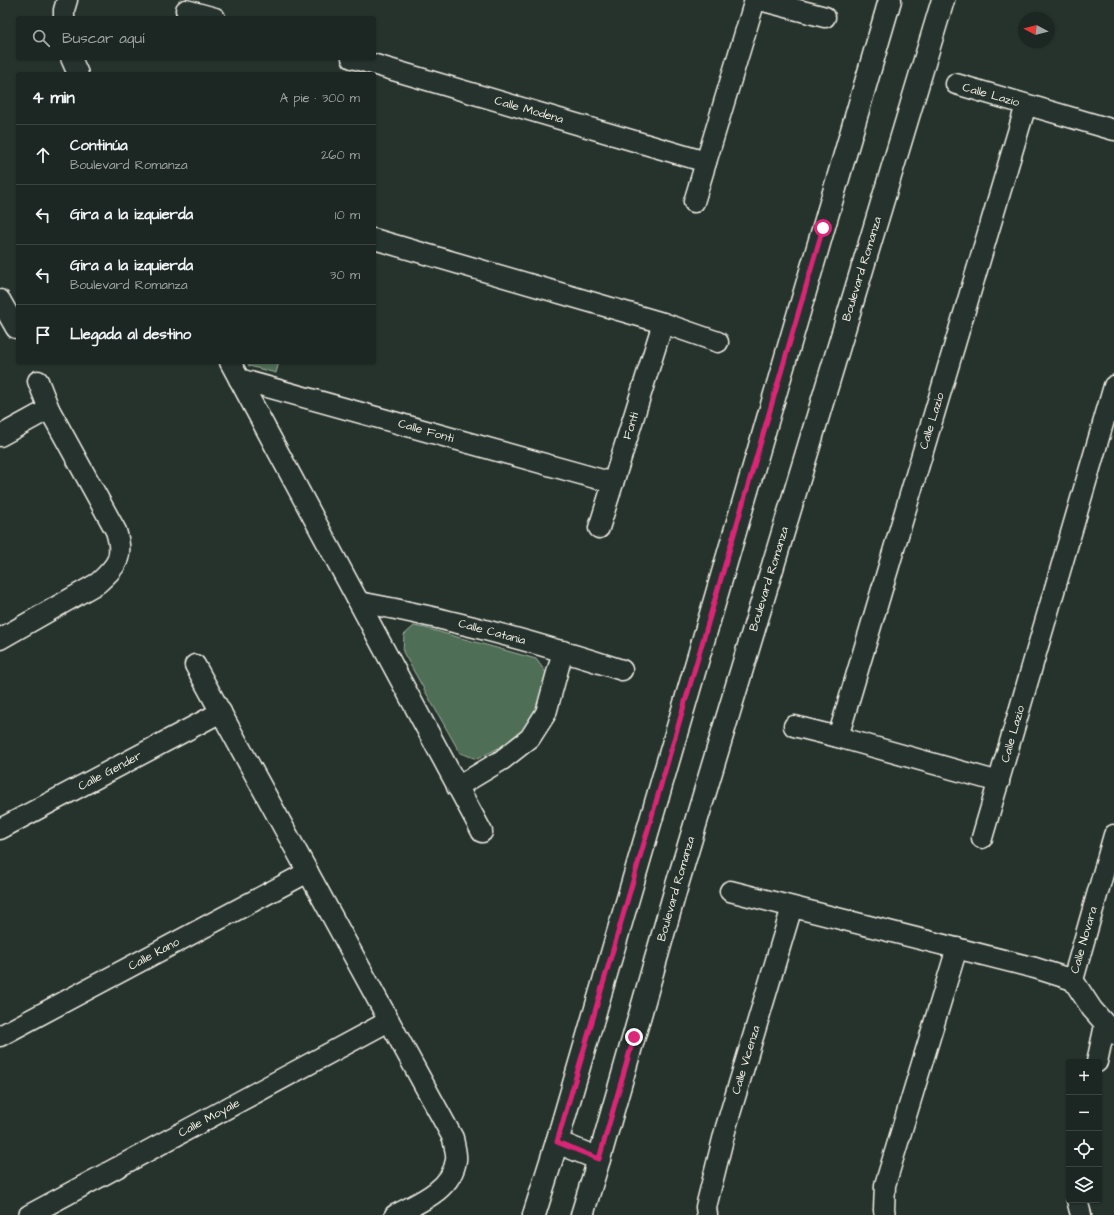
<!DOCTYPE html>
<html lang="es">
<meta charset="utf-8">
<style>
:root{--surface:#1c2622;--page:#252e2a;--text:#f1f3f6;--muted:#a0a5a5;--line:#3a4340}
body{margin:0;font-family:"Architects Daughter",sans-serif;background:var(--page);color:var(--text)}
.controls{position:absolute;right:12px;bottom:12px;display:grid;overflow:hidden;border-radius:4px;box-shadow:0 1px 3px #0004}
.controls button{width:36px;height:36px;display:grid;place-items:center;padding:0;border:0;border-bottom:1px solid var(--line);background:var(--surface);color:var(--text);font:20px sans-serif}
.compass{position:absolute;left:1018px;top:12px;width:36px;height:36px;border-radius:50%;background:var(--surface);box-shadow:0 1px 3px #0004;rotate:277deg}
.stop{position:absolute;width:12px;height:12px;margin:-9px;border:3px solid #db2777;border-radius:50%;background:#fff}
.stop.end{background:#db2777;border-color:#fff;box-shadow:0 1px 4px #0008}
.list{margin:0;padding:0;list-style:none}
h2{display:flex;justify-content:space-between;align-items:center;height:52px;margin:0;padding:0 16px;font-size:17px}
h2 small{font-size:13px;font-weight:400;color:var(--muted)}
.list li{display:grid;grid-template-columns:26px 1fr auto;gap:12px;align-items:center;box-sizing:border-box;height:60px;padding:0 16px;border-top:1px solid var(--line)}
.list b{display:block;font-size:15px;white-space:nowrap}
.list p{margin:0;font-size:13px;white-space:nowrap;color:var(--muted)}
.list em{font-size:13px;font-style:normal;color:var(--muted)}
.icon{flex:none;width:22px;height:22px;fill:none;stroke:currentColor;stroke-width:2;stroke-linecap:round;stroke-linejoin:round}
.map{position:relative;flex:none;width:1114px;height:1215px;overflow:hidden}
.search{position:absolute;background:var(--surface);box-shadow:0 1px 3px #0004;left:16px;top:16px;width:360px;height:44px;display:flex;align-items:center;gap:10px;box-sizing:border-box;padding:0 14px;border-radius:4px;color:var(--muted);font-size:15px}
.panel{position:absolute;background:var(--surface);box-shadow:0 1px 3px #0004;left:16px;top:72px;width:360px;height:292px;border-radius:4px}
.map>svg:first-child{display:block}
</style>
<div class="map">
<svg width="1114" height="1215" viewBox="0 0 1114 1215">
<rect width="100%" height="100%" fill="#26332d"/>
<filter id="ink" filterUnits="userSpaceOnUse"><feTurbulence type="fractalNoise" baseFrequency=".025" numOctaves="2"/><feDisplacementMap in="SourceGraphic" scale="8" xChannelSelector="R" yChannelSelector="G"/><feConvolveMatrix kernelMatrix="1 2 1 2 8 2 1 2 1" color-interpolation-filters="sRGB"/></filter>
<g filter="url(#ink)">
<g fill="#506e57" stroke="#a2b0a0">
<path d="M247,362H279L276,373L249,366Z"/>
<path d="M414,626L425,628L536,659L547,674L530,732L477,759L460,753L403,652L404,635Z"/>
</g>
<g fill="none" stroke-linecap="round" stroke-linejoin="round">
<defs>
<g id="street">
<path d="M760,0L825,17"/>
<path d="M186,10L215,18"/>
<path d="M64,18V10L67,0"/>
<path d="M71,58L78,74"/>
<path d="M352,58L706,162"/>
<path d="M956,84L1114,130"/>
<path d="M694,202L755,0"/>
<path d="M374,239L663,323L718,342"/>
<path d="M0,300L16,328"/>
<path d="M230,362L482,832"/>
<path d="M239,379L613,483"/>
<path d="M0,436L49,409"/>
<path d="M599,528L663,323"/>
<path d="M359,602C448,618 536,642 622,670"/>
<path d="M0,639L98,583C118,565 124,557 116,531L49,409L38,381"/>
<path d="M195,665L453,1138C454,1145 457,1154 456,1160C452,1190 418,1203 395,1215"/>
<path d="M794,726L838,737L999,782"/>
<path d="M838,737L1026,105"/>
<path d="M457,787L502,760L530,738L546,713L563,651"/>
<path d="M0,829L221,712"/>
<path d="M1114,835L1073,980L1092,1009L1114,1034"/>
<path d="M982,838L1114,386"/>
<path d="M730,891L1035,968L1073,980"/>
<path d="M0,1036L308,872"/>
<path d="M1097,1062L1105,1025"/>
<path d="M1077,1200L1081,1215"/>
<path d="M29,1215L389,1021"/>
<path d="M707,1215L706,1207L726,1127L792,907"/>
<path d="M885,1215L884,1210L885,1185L957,948"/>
</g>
<g id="secondary">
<path d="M557,1142L599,1159"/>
<path d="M534,1215L557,1142L890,0"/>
<path d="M582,1215L599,1159L677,885L943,0"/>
</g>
</defs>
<use href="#street" stroke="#f4f1e8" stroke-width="23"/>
<use href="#secondary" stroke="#f4f1e8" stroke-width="25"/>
<use href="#street" stroke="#26332d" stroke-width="20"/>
<use href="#secondary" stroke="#26332d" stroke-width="22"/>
</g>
</g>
<g fill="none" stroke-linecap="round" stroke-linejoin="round" filter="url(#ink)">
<path stroke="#db2777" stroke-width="5" d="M634,1037L599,1159L557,1142L823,228"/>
</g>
<g text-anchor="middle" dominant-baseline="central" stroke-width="4" stroke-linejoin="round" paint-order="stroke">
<g font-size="12" fill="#f4f1e8" stroke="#26332d">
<text transform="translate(991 95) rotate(16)">Calle Lazio</text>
<text transform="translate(529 110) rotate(16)">Calle Modena</text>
<text transform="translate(862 269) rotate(-73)">Boulevard Romanza</text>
<text transform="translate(932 421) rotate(-73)">Calle Lazio</text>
<text transform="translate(631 426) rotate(-73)">Fonti</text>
<text transform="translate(426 431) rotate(16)">Calle Fonti</text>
<text transform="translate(769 579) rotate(-73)">Boulevard Romanza</text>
<text transform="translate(492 632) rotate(15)">Calle Catania</text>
<text transform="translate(1013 734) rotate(-74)">Calle Lazio</text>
<text transform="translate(110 771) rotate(-28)">Calle Gender</text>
<text transform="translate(676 889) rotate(-74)">Boulevard Romanza</text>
<text transform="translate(1084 940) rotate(-74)">Calle Novara</text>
<text transform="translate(154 954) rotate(-28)">Calle Kano</text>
<text transform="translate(746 1060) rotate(-73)">Calle Vicenza</text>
<text transform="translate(209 1118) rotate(-28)">Calle Moyale</text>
</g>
</g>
</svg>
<div class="controls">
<button>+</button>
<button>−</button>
<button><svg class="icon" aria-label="locate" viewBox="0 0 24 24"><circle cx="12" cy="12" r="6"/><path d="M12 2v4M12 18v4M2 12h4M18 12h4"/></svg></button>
<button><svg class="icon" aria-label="layers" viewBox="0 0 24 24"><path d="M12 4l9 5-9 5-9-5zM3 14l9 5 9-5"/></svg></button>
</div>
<svg class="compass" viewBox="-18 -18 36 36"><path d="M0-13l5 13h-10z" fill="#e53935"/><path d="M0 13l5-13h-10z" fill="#a0a5a5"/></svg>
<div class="stop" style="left:823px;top:228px"></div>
<div class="stop end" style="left:634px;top:1037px"></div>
<div class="search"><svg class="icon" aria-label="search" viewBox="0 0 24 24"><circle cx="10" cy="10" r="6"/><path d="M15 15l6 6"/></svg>Buscar aquí</div>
<section class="panel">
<h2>4 min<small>A pie · 300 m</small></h2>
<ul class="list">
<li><svg class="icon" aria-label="ahead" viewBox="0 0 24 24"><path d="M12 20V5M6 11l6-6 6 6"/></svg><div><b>Continúa</b><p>Boulevard Romanza</p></div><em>260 m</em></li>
<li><svg class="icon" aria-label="left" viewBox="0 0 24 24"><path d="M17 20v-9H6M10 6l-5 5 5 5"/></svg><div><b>Gira a la izquierda</b></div><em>10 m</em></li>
<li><svg class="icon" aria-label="left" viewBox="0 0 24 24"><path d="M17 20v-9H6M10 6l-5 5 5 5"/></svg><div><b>Gira a la izquierda</b><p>Boulevard Romanza</p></div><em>30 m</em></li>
<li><svg class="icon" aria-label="arrive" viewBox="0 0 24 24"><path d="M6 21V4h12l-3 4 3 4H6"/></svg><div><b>Llegada al destino</b></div></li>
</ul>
</section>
</div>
